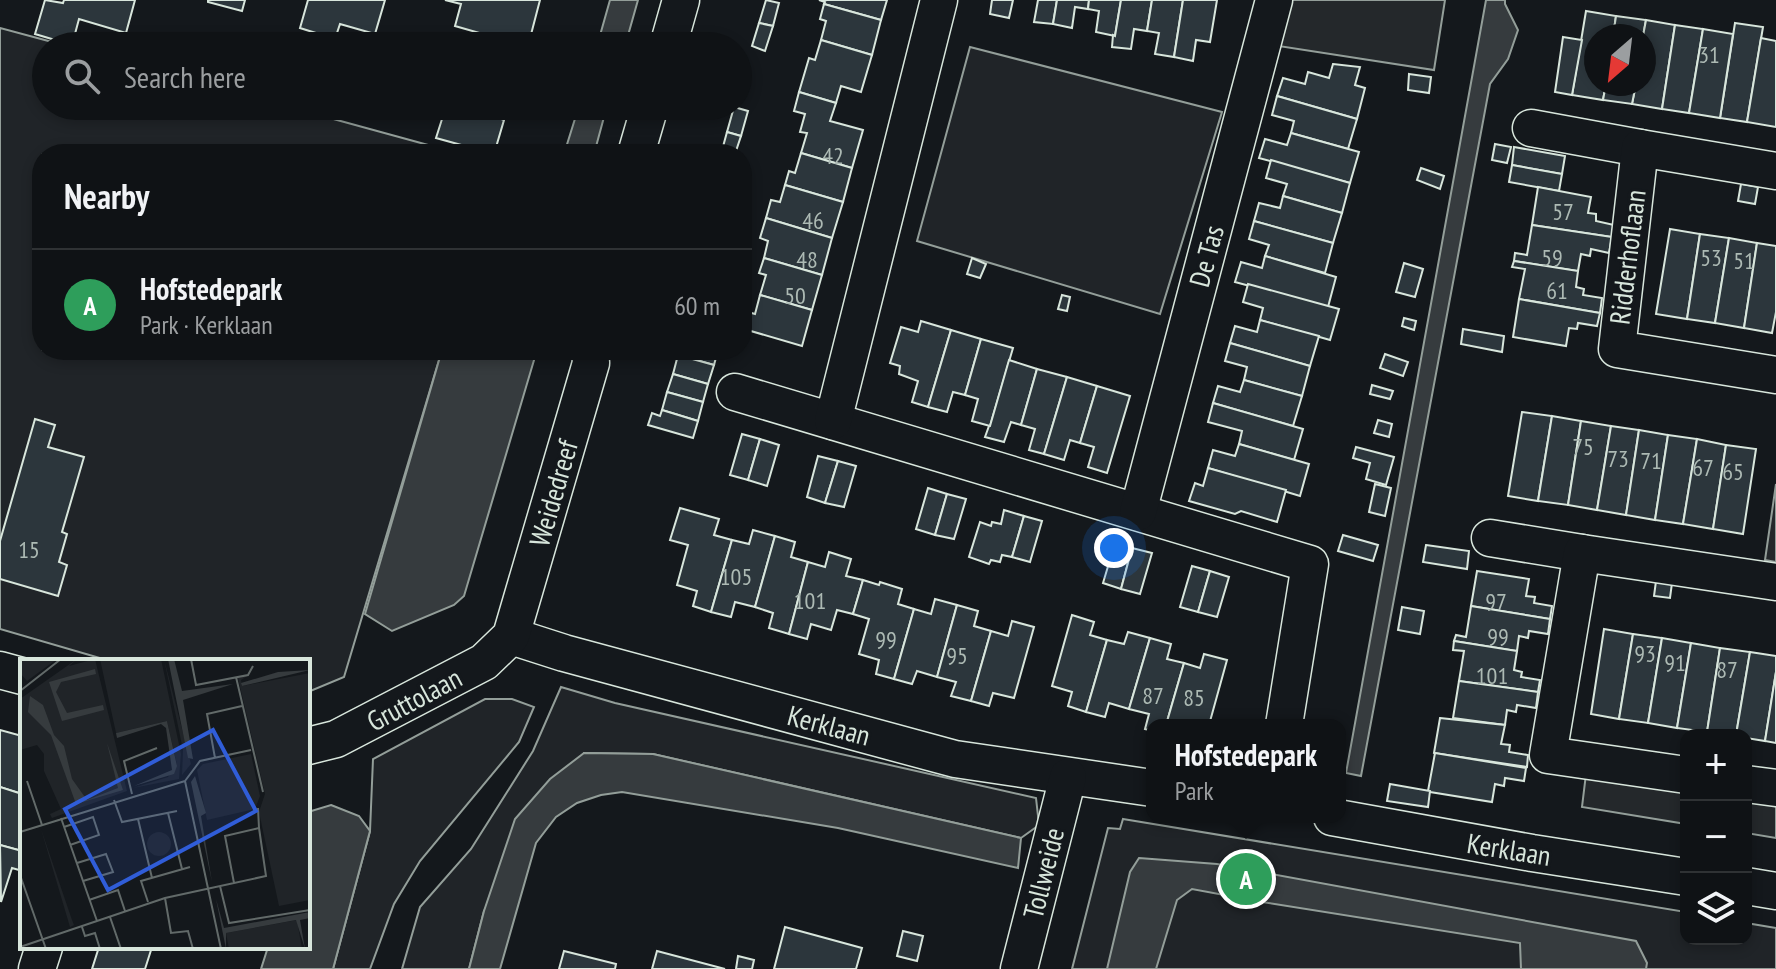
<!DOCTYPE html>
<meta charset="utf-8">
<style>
:root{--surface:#0f1215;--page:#1d2022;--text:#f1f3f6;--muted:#9b9ea0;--line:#2f3234;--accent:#b45309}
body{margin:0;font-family:"PT Sans Narrow",sans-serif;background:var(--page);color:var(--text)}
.controls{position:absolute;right:24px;bottom:24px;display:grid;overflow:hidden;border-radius:16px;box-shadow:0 4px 12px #0003}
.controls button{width:72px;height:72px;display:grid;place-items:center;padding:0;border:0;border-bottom:2px solid var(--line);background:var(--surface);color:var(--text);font:40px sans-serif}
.compass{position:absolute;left:1584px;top:24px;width:72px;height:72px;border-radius:50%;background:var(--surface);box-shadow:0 4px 12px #0003;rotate:208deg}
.you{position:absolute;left:1114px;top:548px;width:28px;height:28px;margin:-20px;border:6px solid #fff;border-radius:50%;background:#1a73e8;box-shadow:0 0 0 12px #1a73e833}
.badge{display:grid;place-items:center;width:52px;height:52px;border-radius:50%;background:var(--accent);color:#fff;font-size:26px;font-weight:700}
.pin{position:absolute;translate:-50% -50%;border:4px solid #fff;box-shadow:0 2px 8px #0006}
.popup{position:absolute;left:1146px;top:719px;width:200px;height:104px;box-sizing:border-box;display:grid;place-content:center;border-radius:16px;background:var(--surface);filter:drop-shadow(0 2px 6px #0005);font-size:26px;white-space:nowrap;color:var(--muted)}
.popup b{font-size:30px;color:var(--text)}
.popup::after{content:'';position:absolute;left:50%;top:100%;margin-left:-16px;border:16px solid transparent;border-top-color:var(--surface)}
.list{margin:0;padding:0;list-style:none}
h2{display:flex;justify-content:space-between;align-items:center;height:104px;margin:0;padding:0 32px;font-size:34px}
h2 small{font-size:26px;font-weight:400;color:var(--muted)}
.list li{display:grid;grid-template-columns:52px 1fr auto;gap:24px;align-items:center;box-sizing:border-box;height:112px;padding:0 32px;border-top:2px solid var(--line)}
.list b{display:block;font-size:30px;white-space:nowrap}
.list p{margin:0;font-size:26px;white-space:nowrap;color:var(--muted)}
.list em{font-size:26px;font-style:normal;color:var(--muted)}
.icon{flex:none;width:44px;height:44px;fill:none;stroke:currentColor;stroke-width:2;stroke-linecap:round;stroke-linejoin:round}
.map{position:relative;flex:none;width:1776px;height:969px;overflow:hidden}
.search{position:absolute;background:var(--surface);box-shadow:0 4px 12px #0003;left:32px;top:32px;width:720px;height:88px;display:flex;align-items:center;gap:20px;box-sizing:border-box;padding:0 28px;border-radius:44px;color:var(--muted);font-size:30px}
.panel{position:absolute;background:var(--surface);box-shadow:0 4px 12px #0003;left:32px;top:144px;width:720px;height:216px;border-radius:32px}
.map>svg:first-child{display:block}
</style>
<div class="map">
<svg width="1776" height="969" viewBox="0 0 1776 969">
<rect width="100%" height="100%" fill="#14181c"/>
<g fill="#202428" stroke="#939e99" stroke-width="2">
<path d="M0,28L67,46H46V106H286L461,154H42V350H442L344,677L308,692V661H110L0,629Z"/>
<path d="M970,47L1222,112L1160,314L917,241Z"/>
<path d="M561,687L615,703L1036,798L1039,825L1021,838L653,754L584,753L484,911L469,969H402L420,907L471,849L533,751Z"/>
<path d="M485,699H512L534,707L519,742L420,861L394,904L370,969H333L370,831L373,759Z"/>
<path d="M1123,819L1686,912V939H1746V923L1776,928V969H1072L1108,828L1120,829Z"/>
</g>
<g fill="#24282b" stroke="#939e99" stroke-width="2">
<path d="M1284,0H1445L1434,70L1272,45Z"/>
<path d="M1776,484V562L1765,560Z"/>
<path d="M1586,774L1686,790V824L1582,807Z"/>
<path d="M1746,799L1776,803V838L1746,833Z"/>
</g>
<g fill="#363b3e" stroke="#939e99" stroke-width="2">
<path d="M610,0H638L625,46H597Z"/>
<path d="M1486,0H1505V4L1518,30L1508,59L1490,84L1361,776L1346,773Z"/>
<path d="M579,106H607L594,154H564Z"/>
<path d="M442,350H537L464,596L454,605L392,631L365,614Z"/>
<path d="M584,753L653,754L1021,838L1018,868L838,828L622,792L601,795L577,803L556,817L536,843L500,969H469L484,911L515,819L550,779Z"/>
<path d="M331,805L359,816L370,831L333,969H261L268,947H308V812Z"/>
<path d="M1139,858L1217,864L1636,941L1647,963L1646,969H1521L1520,943L1262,902L1192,889L1177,900L1156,969H1107L1130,872Z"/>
</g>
<g fill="#2c363c" stroke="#d8e6dc" stroke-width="2">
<path d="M45,0L63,3L64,0H135L126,33L79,19L72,45L35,34Z"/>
<path d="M208,0H245L242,11L208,2Z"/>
<path d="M308,0H385L375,34L340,24L335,39L300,28Z"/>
<path d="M445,0H540L528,46H525L455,26L461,4Z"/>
<path d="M766,0L779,3L773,26L759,23Z"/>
<path d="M819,0H887L881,20L824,4L825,2Z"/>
<path d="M992,0H1013L1009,18L990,14Z"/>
<path d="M1038,0H1057L1053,24L1034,22Z"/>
<path d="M1057,0H1089L1088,9L1075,7L1072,28L1053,24Z"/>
<path d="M1089,0H1121L1115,36L1096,32L1099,11L1088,9Z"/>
<path d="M1121,0H1152L1147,31L1134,29L1131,49L1112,47L1113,35L1115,36Z"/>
<path d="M1152,0H1183L1174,57L1155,54L1159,33L1147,31Z"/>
<path d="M1183,0H1217L1210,42L1196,40L1193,61L1174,57Z"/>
<path d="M824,4L881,20L872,55L821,40L826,21L820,19Z"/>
<path d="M1586,11L1616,16L1613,36H1596V84H1606L1603,100L1572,95Z"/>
<path d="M1616,16L1646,20L1643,36H1613Z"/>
<path d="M1646,20L1675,25L1662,109L1632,104L1636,84H1644L1643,36Z"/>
<path d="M759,23L773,26L765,51L752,46Z"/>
<path d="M1735,23L1763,27L1747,122L1720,118Z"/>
<path d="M1675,25L1703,29L1689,113L1662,109Z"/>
<path d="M1703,29L1733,34L1720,118L1689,113Z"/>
<path d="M1563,37L1582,40L1572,95L1555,92Z"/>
<path d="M1761,38L1776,41V127L1747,122Z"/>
<path d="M821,40L872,55L861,92L841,86L836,103L799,92L809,58L815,60Z"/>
<path d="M1333,64L1360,67L1355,85L1365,88L1357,119L1277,96L1283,78L1305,84L1308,72L1329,78Z"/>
<path d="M1409,74L1431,77L1429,93L1408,90Z"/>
<path d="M1606,84H1636L1632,104L1603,100Z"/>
<path d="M799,92L836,103L830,121L863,130L852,168L801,153L807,133L800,132L805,114L794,111Z"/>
<path d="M1277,96L1357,119L1348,149L1291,133L1294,121L1272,115Z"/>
<path d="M429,106H493L490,115L504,120L494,154L436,138L443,116L427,111Z"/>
<path d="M734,107L748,111L741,136L727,132Z"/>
<path d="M727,132L741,136L735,154H721Z"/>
<path d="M1291,133L1359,152L1350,183L1259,158L1265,139L1287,145Z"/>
<path d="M1495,144L1511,147L1507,163L1492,160Z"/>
<path d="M1514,147L1565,156L1562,174L1512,165Z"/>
<path d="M801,153L852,168L843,202L785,185L789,171L795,173Z"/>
<path d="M1271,160L1350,183L1342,213L1283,196L1287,184L1266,178Z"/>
<path d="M1512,165L1562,174L1559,191L1509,182Z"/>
<path d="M1421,168L1444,176L1440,189L1417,180Z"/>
<path d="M1741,184L1758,187L1755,204L1738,201Z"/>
<path d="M785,185L843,202L832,238L766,218L771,200L780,202Z"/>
<path d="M1538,187L1591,197L1588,213L1596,214V221L1614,225L1612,237L1532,225Z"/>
<path d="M1283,196L1342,213L1333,243L1254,221L1259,203L1280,208Z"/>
<path d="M766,218L832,238L822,275L764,258L768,241L760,238Z"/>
<path d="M1254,221L1333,243L1325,273L1265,256L1269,245L1249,239Z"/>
<path d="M1532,225L1612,237L1609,253L1591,249L1590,256L1581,254L1578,271L1514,261L1515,253L1527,255Z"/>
<path d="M1670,229L1700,234L1687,319L1656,314Z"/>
<path d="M1700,234L1729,238L1715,323L1687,319Z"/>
<path d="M1729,238L1757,243L1744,328L1715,323Z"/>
<path d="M1757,243L1776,246V312L1772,333L1744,328Z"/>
<path d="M1265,256L1336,277L1328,307L1235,282L1241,262L1262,268Z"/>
<path d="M764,258L822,275L812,310L760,295L766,275L759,273Z"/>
<path d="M972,258L986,264L980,278L967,274Z"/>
<path d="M1514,261L1578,271L1576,287L1584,289L1583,295L1602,298L1600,313L1519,299L1525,269L1512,267Z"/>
<path d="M1404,263L1423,269L1415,297L1396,292Z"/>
<path d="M1248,284L1339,309L1330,340L1260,320L1263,308L1243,302Z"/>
<path d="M760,295L812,310L802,346L744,329L748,312L755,314Z"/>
<path d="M1062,295L1070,297L1067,311L1058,309Z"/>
<path d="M1519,299L1600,313L1597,326L1578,323L1577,329L1569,328L1566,346L1513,337Z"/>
<path d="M1404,318L1416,321L1414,330L1402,326Z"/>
<path d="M1260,320L1319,336L1310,366L1230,343L1235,326L1257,332Z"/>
<path d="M921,321L951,330L928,407L912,402L918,381L899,374L900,366L890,363L901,327L918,332Z"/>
<path d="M1463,329L1504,336L1502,352L1461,344Z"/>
<path d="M951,330L981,339L965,395L953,392L947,412L928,407Z"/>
<path d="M981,339L1013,348L990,426L972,421L978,399L965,395Z"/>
<path d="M1230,343L1310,366L1302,396L1244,380L1247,367L1225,361Z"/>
<path d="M679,350H718L714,365L678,355Z"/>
<path d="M1385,354L1408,362L1403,376L1380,368Z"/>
<path d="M678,355L714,365L708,384L673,374Z"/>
<path d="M1009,360L1037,369L1021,425L1011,422L1004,442L985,437L989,426H990Z"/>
<path d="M1037,369L1067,377L1044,454L1029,450L1035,429L1021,425Z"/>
<path d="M673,374L708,384L703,402L667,392Z"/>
<path d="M1067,377L1097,386L1080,443L1070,440L1064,460L1044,454Z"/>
<path d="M1244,380L1302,396L1293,426L1213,403L1218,386L1240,392Z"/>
<path d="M1372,385L1393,391L1390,399L1370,394Z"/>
<path d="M1097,386L1130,396L1107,473L1088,467L1094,447L1080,443Z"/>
<path d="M667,392L703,402L698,421L662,410Z"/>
<path d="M1213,403L1303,429L1294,460L1239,444L1242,431L1208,422Z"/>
<path d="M662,410L698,421L693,438L648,425L652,413L660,416Z"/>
<path d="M1522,412L1552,416L1538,501L1508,496Z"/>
<path d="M1552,416L1581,421L1568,505L1538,501Z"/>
<path d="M35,419L55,425L48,447L84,457L62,532L67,534L59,562L67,565L58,596L0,579V541Z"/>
<path d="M1378,420L1392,424L1389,437L1374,433Z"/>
<path d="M1581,421L1611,426L1597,510L1568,505Z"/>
<path d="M1611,426L1639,430L1626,515L1597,510Z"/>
<path d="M1639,430L1668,435L1655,520L1626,515Z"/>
<path d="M742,434L760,439L748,480L730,475Z"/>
<path d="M1668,435L1697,439L1683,524L1655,520Z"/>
<path d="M760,439L779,445L767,486L748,480Z"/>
<path d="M1697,439L1726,445L1713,529L1683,524Z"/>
<path d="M1239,444L1309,464L1300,496L1208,468L1213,450L1235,456Z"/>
<path d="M1726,445L1756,449L1743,534L1713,529Z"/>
<path d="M1356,447L1394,457L1386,485L1366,479L1370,463L1353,458Z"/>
<path d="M818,456L838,461L825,503L807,497Z"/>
<path d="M838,461L856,466L844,507L825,503Z"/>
<path d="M1208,468L1286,490L1277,522L1241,511L1235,514L1189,501L1195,483L1203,486Z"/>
<path d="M1375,484L1391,488L1385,516L1369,512Z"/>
<path d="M928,488L947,494L935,535L916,529Z"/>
<path d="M947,494L966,499L954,539L935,535Z"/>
<path d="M680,508L719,519L714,535L732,540L711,612L693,606L697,591L677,585L688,545L670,540Z"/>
<path d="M1004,510L1024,516L1012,557L1002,555L1000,562L991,560L989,564L969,557L980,522L991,526L992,522L1001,524Z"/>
<path d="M1024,516L1042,521L1030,562L1012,557Z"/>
<path d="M753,530L775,536L755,607L735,602L731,617L711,612L732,540L749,544Z"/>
<path d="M1343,535L1378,545L1373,561L1338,551Z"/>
<path d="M775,536L795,542L791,557L808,562L789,634L769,628L773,613L755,607Z"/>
<path d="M1115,543L1132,548L1121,589L1103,583Z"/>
<path d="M1426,545L1469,551L1467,569L1423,562Z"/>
<path d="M1132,548L1152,553L1140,594L1121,589Z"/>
<path d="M829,552L851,559L846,576L863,580L853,614L837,610L831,630L811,624L807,639L789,634L808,562L825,567Z"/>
<path d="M1192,566L1210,571L1198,612L1180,607Z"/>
<path d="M1210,571L1229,577L1217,617L1198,612Z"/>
<path d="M1477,571L1529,579L1526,596L1535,597L1534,603L1552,606L1550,619L1471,606Z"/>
<path d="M863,580L879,585L880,582L902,589L898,604L914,609L894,679L876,674L879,660L859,654L869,619L853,614Z"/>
<path d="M1656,581L1672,583L1670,598L1654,596Z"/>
<path d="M935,599L957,605L937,677L917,671L912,684L894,679L914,609L931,614Z"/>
<path d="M957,605L978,611L974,626L991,631L971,701L951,696L956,682L937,677Z"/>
<path d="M1471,606L1550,619L1548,634L1529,631L1528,638L1519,636L1517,651L1454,641L1456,635L1466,637Z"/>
<path d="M1402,607L1424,611L1420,634L1398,630Z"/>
<path d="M1072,615L1094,622L1090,635L1107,640L1086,712L1068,706L1072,692L1052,686Z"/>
<path d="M1012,621L1034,627L1014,698L993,693L989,706L971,701L991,631L1008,636Z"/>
<path d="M1604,629L1633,634L1619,719L1591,714Z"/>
<path d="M1128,632L1150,638L1129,709L1109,703L1105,717L1086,712L1107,640L1124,644Z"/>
<path d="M1633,634L1662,638L1648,723L1619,719Z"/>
<path d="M1150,638L1171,644L1167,659L1184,663L1166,725H1152V731L1145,729L1149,714L1129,709Z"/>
<path d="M1662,638L1691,643L1677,728L1648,723Z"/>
<path d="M1454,641L1517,651L1514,670L1522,672L1521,677L1540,680L1538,692L1459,681L1464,651L1453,650Z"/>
<path d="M1691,643L1720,648L1707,732L1677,728Z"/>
<path d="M1720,648L1750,652L1736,735L1707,732Z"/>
<path d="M1750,652L1776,656V672L1765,741L1746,738V735H1736Z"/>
<path d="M1204,654L1227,660L1209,725H1166L1184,663L1200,668Z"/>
<path d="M1776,672V743L1765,741Z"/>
<path d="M1459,681L1538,692L1536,708L1517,705L1516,712L1507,710L1505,725L1453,718Z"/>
<path d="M1440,718L1505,725L1501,744L1510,745L1509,752L1528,755L1527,767L1434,753Z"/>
<path d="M0,730L22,736V794L0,787Z"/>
<path d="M1435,753L1526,768L1524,781L1505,778L1504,786L1495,784L1492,802L1430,792L1428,791Z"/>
<path d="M1390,784L1430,791L1428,807L1387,801Z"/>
<path d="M0,787L22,794V851L0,845Z"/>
<path d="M0,845L22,851V860L19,870L12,868L1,902Z"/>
<path d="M785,927L862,948L856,969H774Z"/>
<path d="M903,931L923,936L917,961L897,956Z"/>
<path d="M99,947H152L145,969H92Z"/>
<path d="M564,951L616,964L615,969H559Z"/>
<path d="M657,951L725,969H652Z"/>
<path d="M738,956L754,960L752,969H736Z"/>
</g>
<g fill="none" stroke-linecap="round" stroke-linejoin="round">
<defs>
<g id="street">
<path d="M668,46L681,0"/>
<path d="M1531,128L1640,148"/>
<path d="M636,154L650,106"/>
<path d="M1776,171L1640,148L1617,349L1776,375"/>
<path d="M735,392L1310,564L1284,725"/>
<path d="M833,421L939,0"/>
<path d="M1138,512L1274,0"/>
<path d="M1490,538L1582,553"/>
<path d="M511,636L564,653L955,759L1152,788"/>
<path d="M0,670L22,676"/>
<path d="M308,746L336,739L484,662L511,636L591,363L590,350"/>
<path d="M1686,775L1548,755L1582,553L1776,582"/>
<path d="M1746,784L1776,788"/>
<path d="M1332,817L1532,853L1686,877"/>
<path d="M1746,886L1776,891"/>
<path d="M37,969L44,947"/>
<path d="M1019,969L1068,777"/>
</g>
</defs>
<use href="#street" stroke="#d8e6dc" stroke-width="39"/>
<use href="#street" stroke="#14181c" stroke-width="36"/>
</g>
<g text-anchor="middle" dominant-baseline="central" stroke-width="6" stroke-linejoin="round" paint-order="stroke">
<g font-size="24" fill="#adbab4">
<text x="1709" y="54">31</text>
<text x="833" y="155">42</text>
<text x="1563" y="211">57</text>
<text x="813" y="220">46</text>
<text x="1552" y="257">59</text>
<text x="1711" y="257">53</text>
<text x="807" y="259">48</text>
<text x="1744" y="260">51</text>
<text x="1557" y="290">61</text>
<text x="795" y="295">50</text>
<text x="1583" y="446">75</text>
<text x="1618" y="458">73</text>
<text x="1651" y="460">71</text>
<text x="1703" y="467">67</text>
<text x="1733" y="471">65</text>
<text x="29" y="549">15</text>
<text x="736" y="576">105</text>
<text x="810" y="600">101</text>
<text x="1496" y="601">97</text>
<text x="1498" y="636">99</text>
<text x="886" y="639">99</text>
<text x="1645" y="653">93</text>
<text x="957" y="655">95</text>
<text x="1675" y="662">91</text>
<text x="1727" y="669">87</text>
<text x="1492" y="675">101</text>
<text x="1153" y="695">87</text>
<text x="1194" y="697">85</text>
</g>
<g font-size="28" fill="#d8e6dc" stroke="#14181c">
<text transform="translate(1206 256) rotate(-75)">De Tas</text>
<text transform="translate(1627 257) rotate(-83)">Ridderhoflaan</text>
<text transform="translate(553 493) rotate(-74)">Weidedreef</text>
<text transform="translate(414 699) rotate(-28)">Gruttolaan</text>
<text transform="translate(829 725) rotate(15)">Kerklaan</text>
<text transform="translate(1509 849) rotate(9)">Kerklaan</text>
<text transform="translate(1043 873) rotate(-76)">Tollweide</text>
</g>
</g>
<g transform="translate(20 659)">
<rect width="290" height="290" fill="#14181c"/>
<path d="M0,0H37L7,22L0,14ZM57,0L49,7L75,0L107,132L32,159L30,155L41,150L24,112V95L17,86L0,91V40ZM80,0H141L161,95L159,120L113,129L148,118L157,106L147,62L96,74ZM144,0L171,105L162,116L163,91ZM290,14V241L259,247L239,153L245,135L218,19L229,16L221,21L222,27ZM231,95L240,137L235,150L187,161L177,111L183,105ZM21,170L52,261L54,266L50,268ZM127 185a12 12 0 1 1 24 0a12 12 0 1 1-24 0ZM277,261L282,290H209L206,274Z" fill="#202428"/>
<path d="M148,0H154L162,32L213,25L163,41L173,100L168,99ZM75,10L76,15L41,23L36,33L47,54L83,46L84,51L42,62L29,23ZM290,11L222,27L221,24L258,13ZM10,37L23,46L34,76L44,87L52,120L67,141L98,129L87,84L103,131L56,145L31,76L8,53ZM147,62L157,107L154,115L114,127L152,111L146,69L141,65L97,79L96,74ZM175,117L186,154L181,157L192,223L171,123ZM196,240L204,269L290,253V259L280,261L285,290L276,261L206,274V290Z" fill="#363b3e"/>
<path fill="none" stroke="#626a69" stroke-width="2" d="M171,0L176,26L228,16L233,7M216,18L243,133M0,32L41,0M195,99L187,55L222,47M7,122L22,166M165,122L201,290M165,122L180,102L231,91M112,135L104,102L137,89M94,141L102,163L157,152M148,154L162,210M41,159L77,262M118,160L132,219M44,168L73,158L79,176L50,186M0,173L165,122M57,204L86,195L93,213L63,222M0,216L26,290M214,224L205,177L239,169L238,149M200,227L209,264L290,251M145,239L151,274L168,272L173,290M69,241L98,231L105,252M128,243L121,222L170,208M90,258L101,290M62,268L65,277L75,274L80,290M0,288L145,239L246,217L239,169"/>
<path fill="#305dd8" fill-opacity="0.15" stroke="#305dd8" stroke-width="4" d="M193,71L236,152L88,231L45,150Z"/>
<rect width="290" height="290" fill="none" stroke="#d8e6dc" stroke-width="4"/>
</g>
</svg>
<div class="controls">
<button>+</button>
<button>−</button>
<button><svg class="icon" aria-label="layers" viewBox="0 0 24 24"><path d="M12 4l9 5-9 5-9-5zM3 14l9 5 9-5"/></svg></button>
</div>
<svg class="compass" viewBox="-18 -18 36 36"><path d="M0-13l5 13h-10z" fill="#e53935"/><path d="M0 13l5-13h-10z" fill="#9b9ea0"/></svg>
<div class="you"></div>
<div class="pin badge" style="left:1246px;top:879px;background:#2e9e5b">A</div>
<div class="popup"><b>Hofstedepark</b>Park</div>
<div class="search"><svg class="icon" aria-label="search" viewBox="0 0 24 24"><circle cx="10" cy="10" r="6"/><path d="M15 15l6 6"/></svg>Search here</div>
<section class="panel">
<h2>Nearby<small></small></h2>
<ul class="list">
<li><span class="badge" style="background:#2e9e5b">A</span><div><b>Hofstedepark</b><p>Park · Kerklaan</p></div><em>60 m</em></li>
</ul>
</section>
</div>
